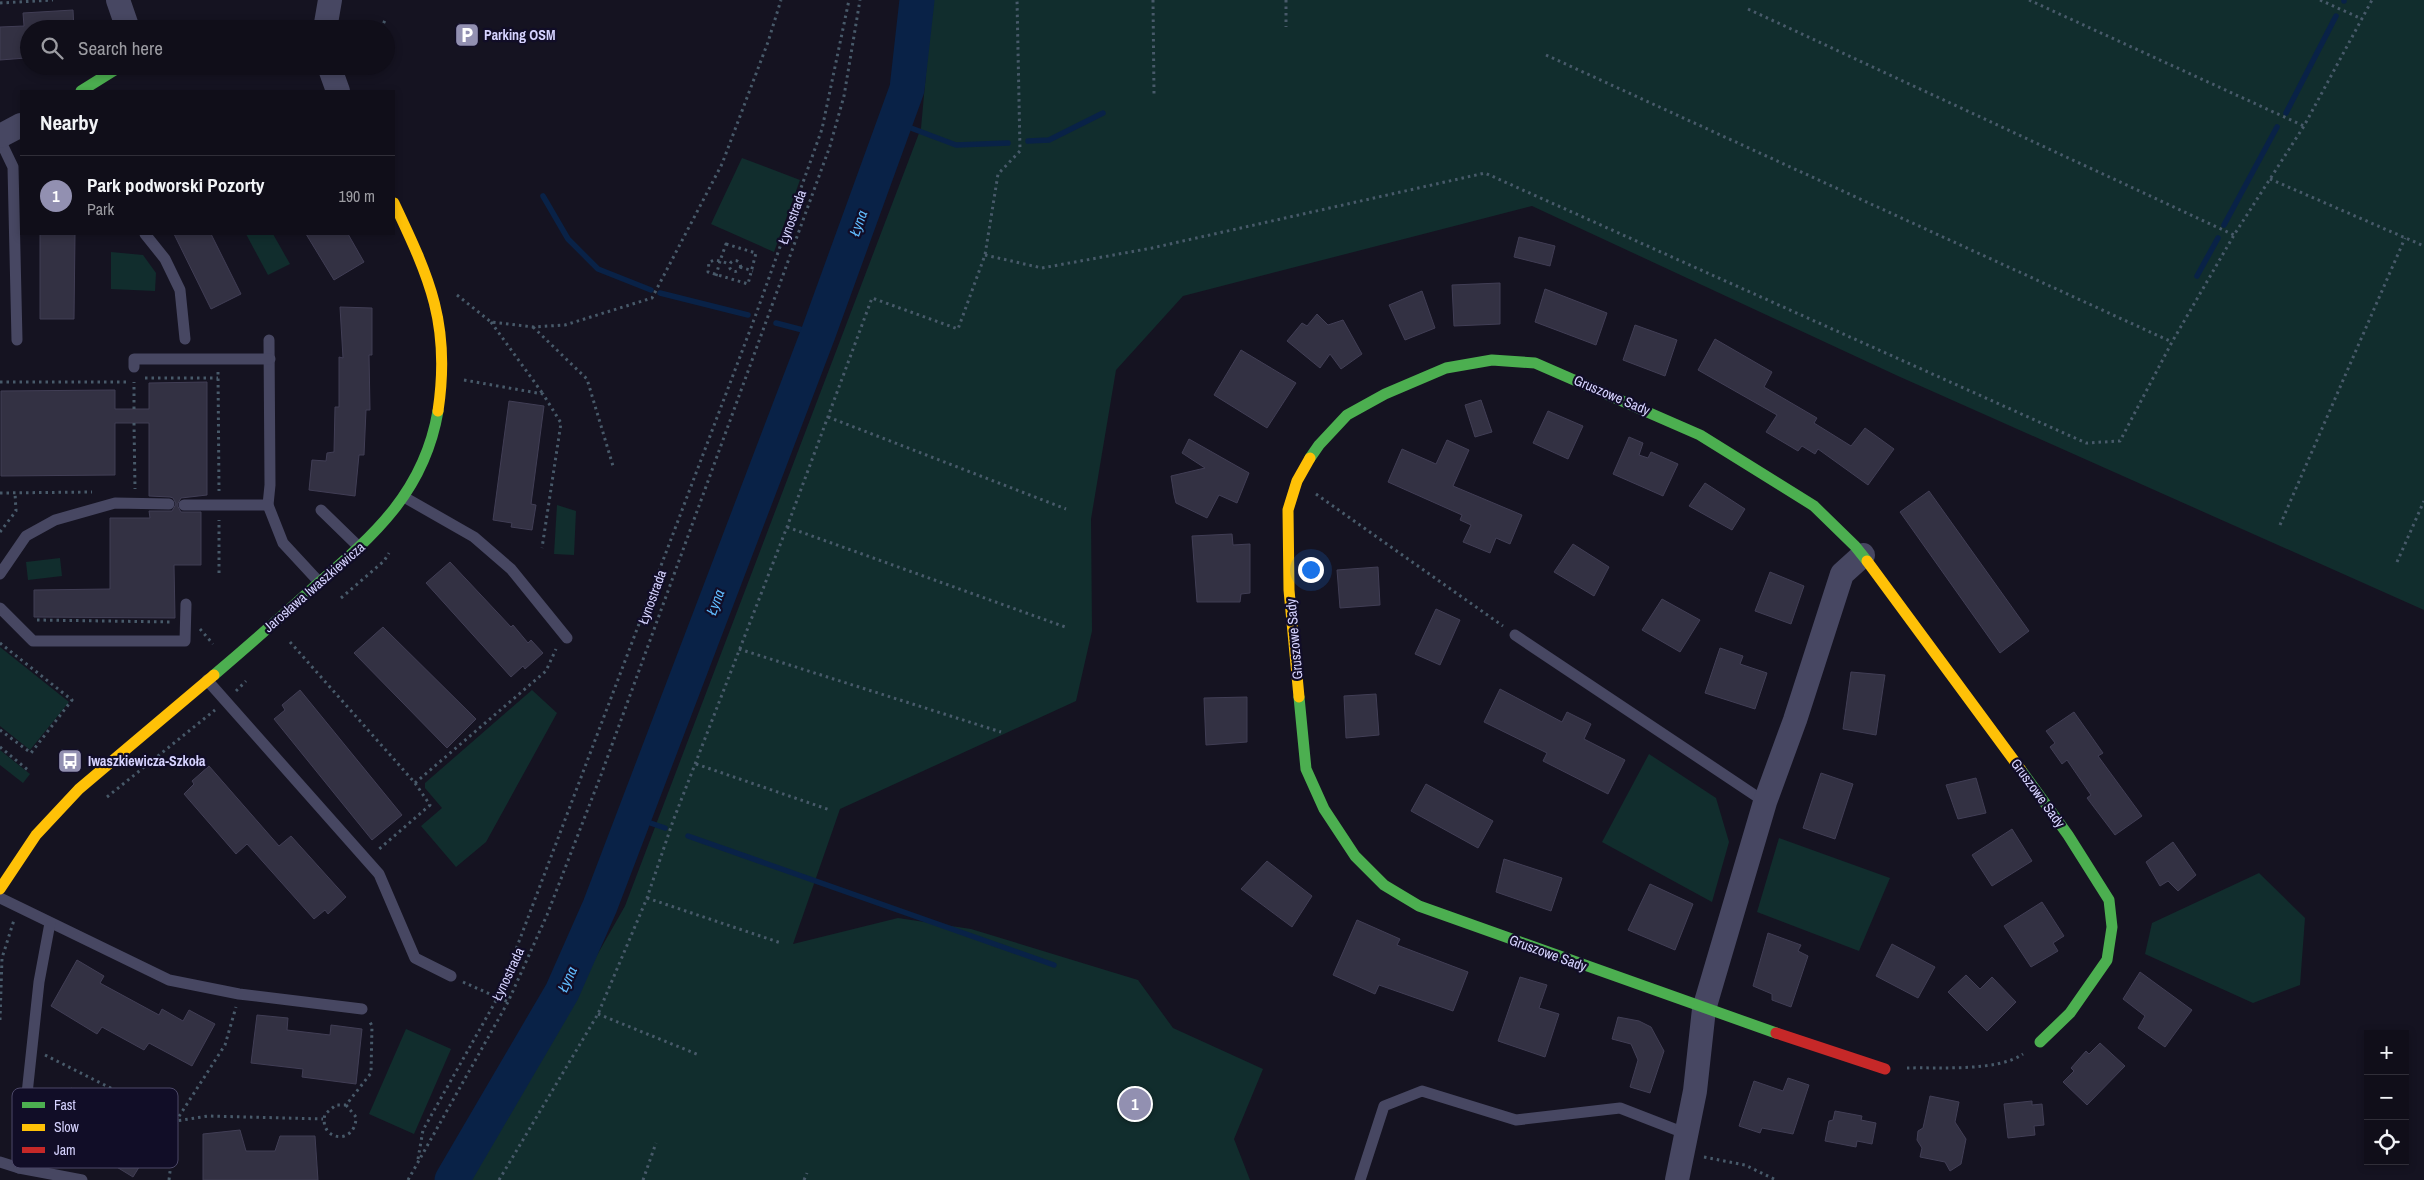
<!DOCTYPE html>
<meta charset="utf-8">
<style>
:root{--surface:#100e19;--page:#191722;--text:#f1f3f6;--muted:#9c9ca2;--line:#302e38;--accent:#9290b1}
body{margin:0;font-family:"Archivo Narrow",sans-serif;background:var(--page);color:var(--text)}
.controls{position:absolute;right:15px;bottom:15px;display:grid;overflow:hidden;border-radius:0px;box-shadow:0 2px 8px #0003}
.controls button{width:45px;height:45px;display:grid;place-items:center;padding:0;border:0;border-bottom:1px solid var(--line);background:var(--surface);color:var(--text);font:25px sans-serif}
.you{position:absolute;left:1310px;top:569px;width:18px;height:18px;margin:-12px;border:4px solid #fff;border-radius:50%;background:#1a73e8;box-shadow:0 0 0 8px #1a73e833}
.badge{display:grid;place-items:center;width:32px;height:32px;border-radius:50%;background:var(--accent);color:#fff;font-size:16px;font-weight:700}
.pin{position:absolute;translate:-50% -50%;border:2px solid #fff;box-shadow:0 1px 5px #0006}
.list{margin:0;padding:0;list-style:none}
h2{display:flex;justify-content:space-between;align-items:center;height:65px;margin:0;padding:0 20px;font-size:21px}
h2 small{font-size:16px;font-weight:400;color:var(--muted)}
.list li{display:grid;grid-template-columns:32px 1fr auto;gap:15px;align-items:center;box-sizing:border-box;height:80px;padding:0 20px;border-top:1px solid var(--line)}
.list b{display:block;font-size:19px;white-space:nowrap}
.list p{margin:0;font-size:16px;white-space:nowrap;color:var(--muted)}
.list em{font-size:16px;font-style:normal;color:var(--muted)}
.icon{flex:none;width:28px;height:28px;fill:none;stroke:currentColor;stroke-width:2;stroke-linecap:round;stroke-linejoin:round}
.map{position:relative;flex:none;width:2424px;height:1180px;overflow:hidden}
.search{position:absolute;background:var(--surface);box-shadow:0 2px 8px #0003;left:20px;top:20px;width:375px;height:55px;display:flex;align-items:center;gap:12px;box-sizing:border-box;padding:0 18px;border-radius:28px;color:var(--muted);font-size:19px}
.panel{position:absolute;background:var(--surface);box-shadow:0 2px 8px #0003;left:20px;top:90px;width:375px;height:145px;border-radius:0px}
.map>svg:first-child{display:block}
</style>
<div class="map">
<svg width="2424" height="1180" viewBox="0 0 2424 1180">
<rect width="100%" height="100%" fill="#151321"/>
<g fill="#112d2d">
<path d="M928,0H2424V610L1898,376L1532,206L1183,296L1116,370L1091,519L1092,631L1076,701L840,809L793,944L898,918L971,929L1138,980L1173,1028L1263,1069L1234,1139L1250,1180H469L625,906L921,128L928,51Z"/>
<path d="M742,158L800,180L774,252L711,224Z"/>
<path d="M246,234H273L290,264L268,275Z"/>
<path d="M111,252L143,255L156,273L155,291L111,289Z"/>
<path d="M557,505L576,511L574,555L554,554Z"/>
<path d="M60,558L62,576L28,580L26,562Z"/>
<path d="M0,647L69,702L30,750L0,726Z"/>
<path d="M532,690L557,713L486,842L456,867L421,826L442,808L425,788V783Z"/>
<path d="M0,750L30,774L23,783L0,765Z"/>
<path d="M1649,754L1716,798L1729,842L1712,902L1602,842Z"/>
<path d="M1779,838L1890,878L1859,951L1757,912Z"/>
<path d="M2259,873L2305,918L2300,985L2253,1003L2145,954L2152,923Z"/>
<path d="M406,1029L451,1049L414,1134L369,1114Z"/>
</g>
<g fill="none" stroke-linecap="round" stroke-linejoin="round">
<g stroke="#092247" stroke-width="5.5">
<path d="M2344,1V0"/>
<path d="M2286,113L2336,16"/>
<path d="M895,122L956,145L1008,143"/>
<path d="M1028,141L1049,140L1103,113"/>
<path d="M543,196L568,239L598,269L651,290"/>
<path d="M2224,225L2277,127"/>
<path d="M2197,276L2218,238"/>
<path d="M660,293L748,315"/>
<path d="M776,323L818,334"/>
<path d="M633,817L665,828"/>
<path d="M688,836L1054,965"/>
</g>
<path stroke="#092247" stroke-width="35" d="M452,1180L562,992L600,906L818,334L907,89L917,0"/>
</g>
<g fill="#333143" stroke="#413e55">
<path d="M73,10L74,29H29V49H25L26,58L0,60V27L24,26L23,13Z"/>
<path d="M40,234H75L74,319H40Z"/>
<path d="M174,234H211L241,294L211,309Z"/>
<path d="M306,234H348L364,262L334,280Z"/>
<path d="M1519,237L1555,246L1550,266L1514,257Z"/>
<path d="M1500,283V324L1454,326L1452,285Z"/>
<path d="M1545,289L1607,313L1596,345L1535,322Z"/>
<path d="M1422,291L1435,328L1405,340L1389,305Z"/>
<path d="M340,307L372,308V355H369L370,410H366L364,455H359L355,496L309,490L312,460L326,461L327,453L334,452L335,407H339V357L343,358Z"/>
<path d="M1317,314L1328,325L1343,320L1362,354L1341,369L1330,354L1320,368L1287,341L1302,323L1307,326Z"/>
<path d="M1635,325L1677,340L1665,376L1623,360Z"/>
<path d="M1715,339L1772,372L1764,387L1817,418L1814,423L1851,446L1865,428L1894,449L1868,485L1818,449L1815,454L1802,446L1798,451L1766,432L1777,415L1698,370Z"/>
<path d="M1241,350L1296,383L1267,428L1214,395Z"/>
<path d="M207,382V495L181,498L177,505L181,512H201V565H174L175,618L34,617V590L110,589V518H150L149,511H172L176,504L173,498L170,497L149,496V423H115V475L1,476V391L115,390V409H149V383Z"/>
<path d="M1481,400L1492,432L1475,437L1465,405Z"/>
<path d="M509,401L544,406L531,504L536,505L532,530L511,527L512,523L493,520Z"/>
<path d="M1548,411L1583,426L1568,459L1533,443Z"/>
<path d="M1629,437L1643,443L1639,455L1648,458L1651,452L1678,464L1663,496L1613,474Z"/>
<path d="M1189,439L1249,473L1237,503L1219,495L1207,518L1176,503L1174,495L1171,476L1205,468L1182,453Z"/>
<path d="M1447,440L1469,450L1453,486L1522,515L1510,544L1496,538L1490,553L1463,542L1471,525L1460,520L1462,515L1388,482L1402,449L1436,464Z"/>
<path d="M1705,483L1745,509L1732,530L1689,506Z"/>
<path d="M1929,491L2029,631L2000,653L1900,512Z"/>
<path d="M1232,534L1233,545L1250,544V593L1241,594L1240,602H1197L1192,536Z"/>
<path d="M1573,544L1609,567L1594,596L1554,572Z"/>
<path d="M450,562L511,627L513,625L528,643L531,640L543,653L525,669L523,666L511,677L426,583Z"/>
<path d="M1378,567L1380,605L1340,608L1337,570Z"/>
<path d="M1770,572L1804,586L1791,624L1755,611Z"/>
<path d="M1662,599L1700,620L1680,652L1642,630Z"/>
<path d="M1436,609L1460,620L1440,665L1415,654Z"/>
<path d="M383,627L476,719L447,748L354,653Z"/>
<path d="M1720,648L1743,656L1740,664L1767,673L1755,709L1705,693Z"/>
<path d="M1851,672L1885,675L1876,735L1843,729Z"/>
<path d="M1500,689L1562,722L1567,712L1591,724L1584,739L1625,760L1608,794L1543,761L1547,753L1484,722Z"/>
<path d="M300,690L402,815L372,840L274,719L285,710L282,705Z"/>
<path d="M1376,694L1379,735L1346,738L1344,696Z"/>
<path d="M1247,697V742L1206,745L1204,698Z"/>
<path d="M2074,712L2103,753L2098,756L2142,816L2115,835L2087,798L2091,795L2067,760L2062,764L2050,747L2055,743L2046,731Z"/>
<path d="M209,766L279,846L291,836L346,897L328,914L325,910L314,919L247,844L236,854L184,794L194,784L192,781Z"/>
<path d="M1821,773L1853,784L1835,839L1803,828Z"/>
<path d="M1976,778L1986,813L1958,819L1946,785Z"/>
<path d="M1426,784L1493,821L1478,848L1411,811Z"/>
<path d="M2012,829L2032,861L1992,886L1972,855Z"/>
<path d="M2173,842L2196,875L2178,891L2168,881L2160,886L2146,862Z"/>
<path d="M1504,859L1562,878L1551,911L1496,892Z"/>
<path d="M1267,861L1312,896L1292,927L1241,889Z"/>
<path d="M1650,884L1693,904L1675,950L1628,930Z"/>
<path d="M2042,902L2064,936L2053,943L2058,951L2031,967L2004,926Z"/>
<path d="M1357,920L1400,939L1397,945L1468,972L1453,1011L1379,985L1375,994L1333,975Z"/>
<path d="M1768,933L1801,945L1798,951L1808,956L1791,1007L1772,1000V994L1753,986Z"/>
<path d="M1892,944L1935,967L1918,998L1876,976Z"/>
<path d="M77,960L104,976L100,983L159,1015L162,1009L183,1021L189,1010L215,1024L192,1066L149,1043L144,1050L102,1027L97,1034L51,1006Z"/>
<path d="M2140,972L2192,1010L2165,1047L2138,1028L2145,1016L2123,999Z"/>
<path d="M1966,975L1980,989L1992,977L2016,1002L1987,1031L1948,992Z"/>
<path d="M1520,977L1547,985L1539,1008L1559,1014L1545,1057L1498,1041Z"/>
<path d="M257,1015L288,1018L287,1030L330,1035L331,1025L362,1029L356,1084L302,1077L303,1069L251,1063Z"/>
<path d="M1618,1017L1639,1021L1651,1027L1664,1051L1650,1093L1630,1087L1638,1060L1631,1044L1612,1039Z"/>
<path d="M2100,1043L2125,1066L2087,1105L2063,1082L2074,1071L2071,1068L2086,1051L2089,1054Z"/>
<path d="M1788,1078L1809,1085L1793,1134L1762,1128L1760,1133L1739,1126L1754,1081L1783,1091Z"/>
<path d="M71,1088L93,1101L89,1108L123,1130L127,1123L133,1128L137,1123L157,1138L133,1177L48,1125Z"/>
<path d="M1930,1096L1959,1102L1955,1122L1966,1139L1961,1164L1950,1171L1945,1162L1920,1157L1922,1148L1917,1140L1918,1131L1923,1128Z"/>
<path d="M2032,1101V1105L2042,1104L2044,1125L2034,1126L2035,1135L2008,1138L2004,1104Z"/>
<path d="M1835,1111L1862,1116L1861,1120L1876,1123L1872,1144L1857,1141L1856,1147L1825,1141L1829,1121L1833,1120Z"/>
<path d="M240,1130L246,1151H275L280,1136H315L318,1180H203V1134Z"/>
</g>
<g fill="none" stroke-linecap="round" stroke-linejoin="round">
<g stroke="#485a6a" stroke-width="3" stroke-dasharray="2.5 4" stroke-linecap="butt">
<path d="M1153,0L1154,94"/>
<path d="M1286,0V27"/>
<path d="M2029,0L2304,126"/>
<path d="M2320,0L2362,19"/>
<path d="M0,3L53,0"/>
<path d="M1748,9L2234,235"/>
<path d="M381,29L385,20"/>
<path d="M1546,55L2172,342"/>
<path d="M358,73L361,66"/>
<path d="M2270,179L2424,246"/>
<path d="M726,244L756,253L748,284L708,272L709,262L715,260L720,261Z"/>
<path d="M985,255L1042,268L1152,248L1485,173L2086,443L2120,441L2172,342L2234,235L2304,126L2372,0"/>
<circle cx="735" cy="266" r="5.5"/>
<path d="M740,267L753,271"/>
<path d="M716,276L720,261L730,264"/>
<path d="M457,295L491,322L533,327L565,325L652,298L722,164L768,42L781,0"/>
<path d="M491,322L543,394"/>
<path d="M533,327L587,379L613,466"/>
<path d="M218,372L219,491"/>
<path d="M145,378H218"/>
<path d="M464,380L543,394L561,423L542,548"/>
<path d="M0,382H129"/>
<path d="M134,409V382"/>
<path d="M828,417L1066,509"/>
<path d="M134,423L135,489"/>
<path d="M0,493L92,492"/>
<path d="M1316,494L1503,626"/>
<path d="M2280,525L2405,238"/>
<path d="M787,527L1068,628"/>
<path d="M0,532L16,511L15,493"/>
<path d="M2397,562L2424,501"/>
<path d="M219,573V520"/>
<path d="M341,598L384,561L389,553"/>
<path d="M37,620L172,622"/>
<path d="M200,629L213,644"/>
<path d="M290,642L415,783L430,805L378,850"/>
<path d="M0,643L72,700L31,753L0,730"/>
<path d="M739,649L1001,732"/>
<path d="M236,691L246,681"/>
<path d="M0,747L28,770"/>
<path d="M696,764L830,810"/>
<path d="M415,783L546,671L556,649"/>
<path d="M107,797L215,710"/>
<path d="M647,898L781,943"/>
<path d="M463,982L508,1002"/>
<path d="M598,1014L699,1055"/>
<path d="M0,1020L2,958L14,920"/>
<path d="M45,1055L176,1121L208,1116L323,1119"/>
<path d="M1907,1068C1939,1067 1997,1072 2023,1054"/>
<path d="M346,1105L356,1117C356,1146 318,1141 325,1114L336,1105H346L371,1073L372,1026L369,1020"/>
<path d="M1704,1157L1745,1165L1776,1180"/>
<path d="M418,1159L423,1130L498,997L755,317L822,129L849,0"/>
<path d="M169,1180L176,1121L225,1045L236,1007"/>
<path d="M408,1180L508,1002L547,915L601,775L830,146L844,96L860,0"/>
<path d="M499,1180L598,1014L647,898L673,821L787,527L872,298L958,329L985,255L998,174L1020,151L1017,0"/>
<path d="M643,1180L656,1143"/>
<path d="M804,1180L807,1173"/>
</g>
<g stroke="#474762" stroke-width="11">
<path d="M0,140L13,167L17,340"/>
<path d="M145,234L165,259L180,290L185,339"/>
<path d="M269,340L270,485L268,505L283,543L320,583"/>
<path d="M134,367V359H270"/>
<path d="M404,497L474,537L511,569L567,638"/>
<path d="M184,505H268"/>
<path d="M321,510L360,548"/>
<path d="M0,574L26,536L55,520L115,503L169,504"/>
<path d="M0,608L33,641H185L186,604"/>
<path d="M1515,635L1765,802"/>
<path d="M207,680L379,874L415,958L451,976"/>
<path d="M0,898L169,980L239,994L362,1009"/>
<path d="M0,1162L19,1168L82,1180"/>
<path d="M19,1168L39,982L50,923"/>
<path d="M1360,1180L1384,1106L1422,1091L1516,1120L1620,1108L1687,1134"/>
</g>
<g stroke="#474762" stroke-width="24">
<path d="M118,0L128,29"/>
<path d="M325,29L330,0"/>
<path d="M329,66L338,91"/>
<path d="M0,136L21,125"/>
<path d="M1677,1180L1695,1091L1704,1009L1765,802L1795,720L1842,574L1863,555"/>
</g>
<g stroke="#4caf50" stroke-width="11">
<path d="M81,91L121,66"/>
<path d="M1310,458L1319,445L1347,415L1385,394L1446,368L1492,360L1535,363L1700,435L1814,506L1855,546L1867,561"/>
<path d="M214,675C248,646 281,617 314,587C373,536 424,493 438,411"/>
<path d="M1299,697L1306,769L1324,809L1355,856L1384,885L1419,906L1776,1033"/>
<path d="M2021,770L2068,835L2109,900L2112,927L2107,960L2070,1013L2040,1042"/>
</g>
<g stroke="#ffc107" stroke-width="11">
<path d="M394,203C430,279 451,325 438,411"/>
<path d="M1867,561L2021,770"/>
<path d="M1299,697L1289,590L1288,510L1297,481L1310,458"/>
<path d="M0,889L36,835L79,789L214,675"/>
</g>
<path stroke="#c62828" stroke-width="11" d="M1776,1033L1885,1069"/>
</g>
<defs>
<symbol id="parking-square" viewBox="-11 -11 22 22"><rect x="-9" y="-9" width="18" height="18" rx="4" fill="#9290b1" stroke="#110d27"/><path d="M-3.5-5.5H1a3.5 3.5 0 0 1 0 7H-1V5.5H-3.5ZM-1-3.4V-.6H.8a1.4 1.4 0 0 0 0-2.8Z" fill="#fff"/></symbol>
<symbol id="bus-square" viewBox="-11 -11 22 22"><rect x="-9" y="-9" width="18" height="18" rx="4" fill="#9290b1" stroke="#110d27"/><path d="M-5-6H5V4H4V6H2V4H-2V6H-4V4H-5ZM-3.5-4V0h7V-4ZM-3.5 1.2v1.5H-2V1.2ZM2 1.2v1.5H3.5V1.2Z" fill="#fff"/></symbol>
</defs>
<g fill-rule="evenodd">
<use href="#parking-square" x="453" y="21" width="28" height="28"/>
<use href="#bus-square" x="56" y="747" width="28" height="28"/>
</g>
<g text-anchor="middle" dominant-baseline="central" stroke-width="4.5" stroke-linejoin="round" paint-order="stroke">
<g font-size="14" font-weight="bold" fill="#d6d3ff" stroke="#110d27" text-anchor="start">
<text x="484" y="35">Parking OSM</text>
<text x="88" y="761">Iwaszkiewicza-Szkoła</text>
</g>
<g font-size="14" fill="#d6d3ff" stroke="#110d27">
<text transform="translate(792 217) rotate(-70)">Łynostrada</text>
<text transform="translate(1612 395) rotate(23)">Gruszowe Sady</text>
<text transform="translate(314 587) rotate(-41)">Jarosława Iwaszkiewicza</text>
<text transform="translate(652 597) rotate(-70)">Łynostrada</text>
<text transform="translate(1294 639) rotate(-95)">Gruszowe Sady</text>
<text transform="translate(2038 793) rotate(54)">Gruszowe Sady</text>
<text transform="translate(1548 953) rotate(20)">Gruszowe Sady</text>
<text transform="translate(508 974) rotate(-65)">Łynostrada</text>
</g>
<g font-size="15" font-style="italic" fill="#61bcff" stroke="#110d27">
<text transform="translate(858 223) rotate(-70)">Łyna</text>
<text transform="translate(715 602) rotate(-69)">Łyna</text>
<text transform="translate(567 979) rotate(-65)">Łyna</text>
</g>
</g>
<rect x="12" y="1088" width="166" height="80" rx="8" fill="#110d27" stroke="#4c4868" stroke-width="1"/>
<rect x="22" y="1102" width="23" height="6" fill="#4caf50"/>
<rect x="22" y="1124" width="23" height="7" fill="#ffc107"/>
<rect x="22" y="1147" width="23" height="6" fill="#c62828"/>
<g font-size="14" fill="#d6d3ff">
<text x="54" y="1110">Fast</text>
<text x="54" y="1132">Slow</text>
<text x="54" y="1155">Jam</text>
</g>
</svg>
<div class="controls">
<button>+</button>
<button>−</button>
<button><svg class="icon" aria-label="locate" viewBox="0 0 24 24"><circle cx="12" cy="12" r="6"/><path d="M12 2v4M12 18v4M2 12h4M18 12h4"/></svg></button>
</div>
<div class="you"></div>
<div class="pin badge" style="left:1135px;top:1104px">1</div>
<div class="search"><svg class="icon" aria-label="search" viewBox="0 0 24 24"><circle cx="10" cy="10" r="6"/><path d="M15 15l6 6"/></svg>Search here</div>
<section class="panel">
<h2>Nearby<small></small></h2>
<ul class="list">
<li><span class="badge">1</span><div><b>Park podworski Pozorty</b><p>Park</p></div><em>190 m</em></li>
</ul>
</section>
</div>
